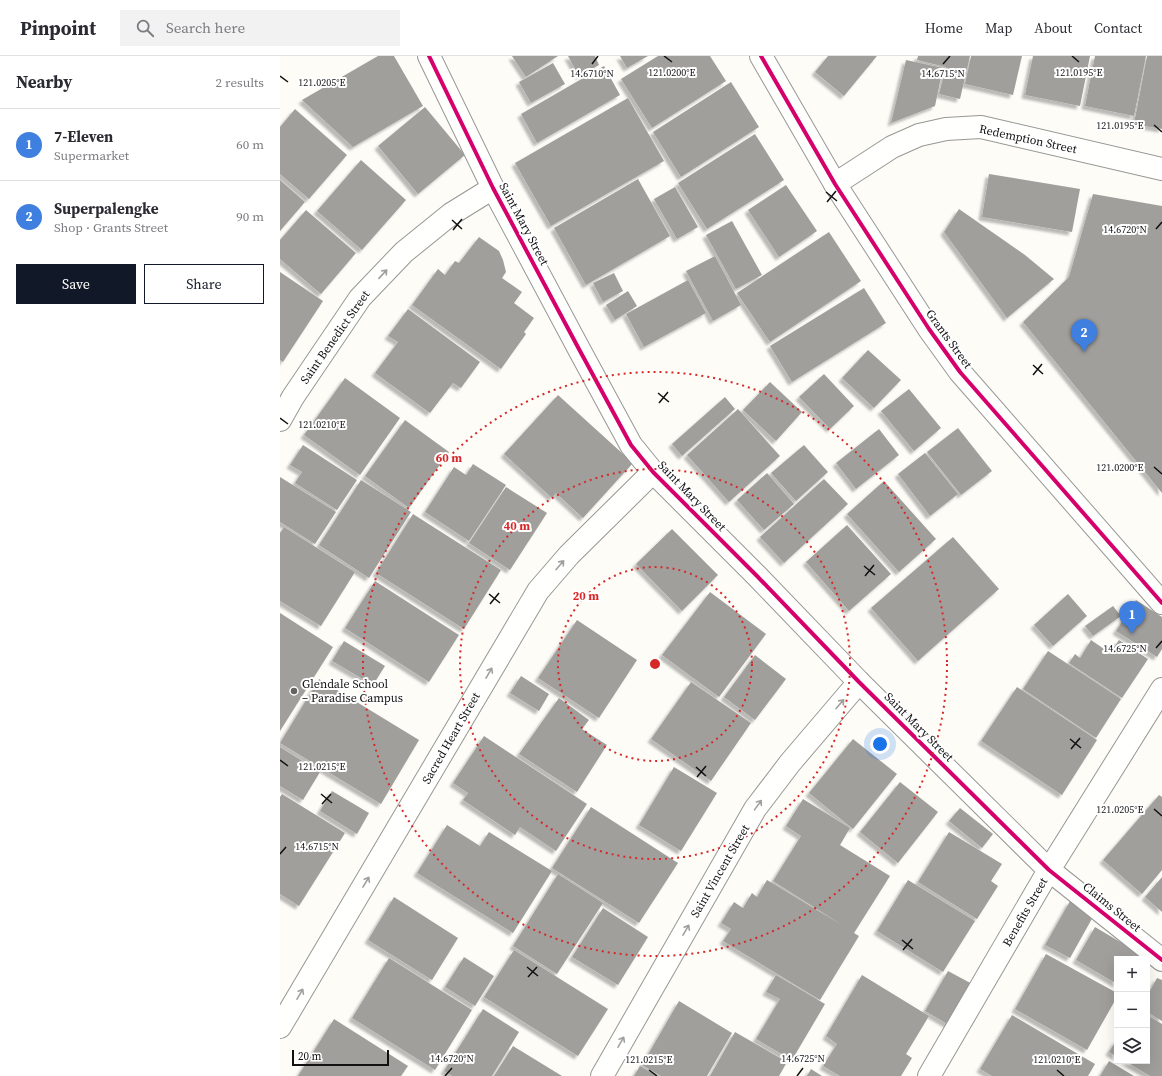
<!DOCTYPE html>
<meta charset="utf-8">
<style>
:root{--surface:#fff;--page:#f2f2f3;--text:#2b2b33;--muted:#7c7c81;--line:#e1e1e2;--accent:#111827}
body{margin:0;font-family:"Source Serif 4",serif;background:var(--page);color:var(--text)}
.controls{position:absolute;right:12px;bottom:12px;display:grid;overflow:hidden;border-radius:0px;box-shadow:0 4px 16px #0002}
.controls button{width:36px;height:36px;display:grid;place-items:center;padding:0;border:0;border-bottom:1px solid var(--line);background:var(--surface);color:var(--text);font:20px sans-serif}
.scale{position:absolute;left:12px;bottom:10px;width:97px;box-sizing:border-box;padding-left:4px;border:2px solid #111;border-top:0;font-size:11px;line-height:14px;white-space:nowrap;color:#111;-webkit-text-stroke:3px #fff;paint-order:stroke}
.you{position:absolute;left:600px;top:688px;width:14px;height:14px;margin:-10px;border:3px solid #fff;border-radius:50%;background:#1a73e8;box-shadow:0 0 0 6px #1a73e833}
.badge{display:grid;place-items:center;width:26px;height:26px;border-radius:50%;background:var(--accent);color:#fff;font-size:13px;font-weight:700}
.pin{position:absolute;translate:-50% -33px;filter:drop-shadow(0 1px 2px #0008)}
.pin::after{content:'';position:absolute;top:21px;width:14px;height:12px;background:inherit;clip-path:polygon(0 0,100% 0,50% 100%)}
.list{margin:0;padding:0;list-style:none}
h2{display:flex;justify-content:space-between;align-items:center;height:52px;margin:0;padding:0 16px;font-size:17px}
h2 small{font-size:13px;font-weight:400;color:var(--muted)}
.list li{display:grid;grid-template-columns:26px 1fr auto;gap:12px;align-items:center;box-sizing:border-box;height:72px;padding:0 16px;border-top:1px solid var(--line)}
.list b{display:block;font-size:15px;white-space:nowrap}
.list p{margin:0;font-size:13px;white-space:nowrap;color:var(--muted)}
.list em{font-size:13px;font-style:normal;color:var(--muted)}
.actions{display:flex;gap:8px;padding:12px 16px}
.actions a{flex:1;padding:9px 0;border:1px solid var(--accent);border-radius:0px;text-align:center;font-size:14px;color:var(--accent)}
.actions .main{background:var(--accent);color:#fff}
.icon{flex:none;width:22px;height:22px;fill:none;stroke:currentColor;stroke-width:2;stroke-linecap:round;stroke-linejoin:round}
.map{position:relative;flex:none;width:882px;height:1020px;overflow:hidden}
header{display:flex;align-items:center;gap:24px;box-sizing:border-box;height:56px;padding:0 20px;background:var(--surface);border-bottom:1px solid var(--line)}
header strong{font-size:19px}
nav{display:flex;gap:22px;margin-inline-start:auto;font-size:14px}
.search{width:280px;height:36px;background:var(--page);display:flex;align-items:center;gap:10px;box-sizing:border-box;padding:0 14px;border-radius:0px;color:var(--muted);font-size:15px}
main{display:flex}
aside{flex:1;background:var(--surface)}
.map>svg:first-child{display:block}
</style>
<header>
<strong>Pinpoint</strong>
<div class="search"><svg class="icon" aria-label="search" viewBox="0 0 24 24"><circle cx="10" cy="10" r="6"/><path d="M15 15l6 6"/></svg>Search here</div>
<nav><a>Home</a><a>Map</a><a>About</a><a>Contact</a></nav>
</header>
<main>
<aside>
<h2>Nearby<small>2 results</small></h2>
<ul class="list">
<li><span class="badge" style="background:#3f7fe0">1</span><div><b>7-Eleven</b><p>Supermarket</p></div><em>60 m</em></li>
<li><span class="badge" style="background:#3f7fe0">2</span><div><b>Superpalengke</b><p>Shop · Grants Street</p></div><em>90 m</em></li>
</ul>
<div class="actions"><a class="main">Save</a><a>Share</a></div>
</aside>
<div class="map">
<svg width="882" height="1020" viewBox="0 0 882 1020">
<defs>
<filter id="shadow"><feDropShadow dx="-3.5" dy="3.5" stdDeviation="1" flood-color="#0004"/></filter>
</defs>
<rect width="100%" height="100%" fill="#fdfcf7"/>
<g fill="#a19f9c" filter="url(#shadow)">
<path d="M98,0H114L143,50L73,91L22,44Z"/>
<path d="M232,0H278L246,21Z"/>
<path d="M288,0H315L319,9L299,20Z"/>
<path d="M340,0H368L347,12Z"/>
<path d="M378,0H430L446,25L372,72L341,23Z"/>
<path d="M548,0H597L564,40L535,16Z"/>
<path d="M638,0H690L680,43L659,38L666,11L637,4Z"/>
<path d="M691,0H742L733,39L685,28Z"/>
<path d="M753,0H810L800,50L745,39Z"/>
<path d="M815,0H866L854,60L805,50Z"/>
<path d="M867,0H882V73L854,68Z"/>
<path d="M626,4L663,12L655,50L611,67Z"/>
<path d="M273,7L285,28L251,47L239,26Z"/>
<path d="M324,10L340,39L257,87L241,58Z"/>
<path d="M451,26L479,71L401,121L373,76Z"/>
<path d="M348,42L384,105L271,170L235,107Z"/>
<path d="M145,51L185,99L138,138L98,90Z"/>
<path d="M15,53L67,99L29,143L0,118V71Z"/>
<path d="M475,78L504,124L427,173L398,127Z"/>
<path d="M81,104L126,144L82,194L37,155Z"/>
<path d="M709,118L800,133L792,176L702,161Z"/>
<path d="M358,123L390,180L306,229L274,172Z"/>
<path d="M0,124L25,146L0,175Z"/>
<path d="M506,129L537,175L499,201L468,154Z"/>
<path d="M395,131L418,171L397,183L374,143Z"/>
<path d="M813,138L882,150V437L743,266L789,221Z"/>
<path d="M679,153L745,199L774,223L727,262L664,176Z"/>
<path d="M26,154L76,197L41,238L0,203V184Z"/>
<path d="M452,165L482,219L456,233L426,179Z"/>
<path d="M549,176L581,225L490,286L457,237Z"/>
<path d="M199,181L219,195L223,204L226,216L222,222L242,236L234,247L254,262L244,276L246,278L221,313L132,249L158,213L165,219L175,205L179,207Z"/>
<path d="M435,200L461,249L433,265L406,215Z"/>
<path d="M0,216L43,245L3,306L0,304Z"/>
<path d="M334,217L343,235L323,246L313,227Z"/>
<path d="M408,224L426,257L364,291L346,258Z"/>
<path d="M584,232L606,267L512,326L490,290Z"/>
<path d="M348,235L357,250L335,264L326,249Z"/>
<path d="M128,253L200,306L181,332L173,327L150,357L95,317L118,286L108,280Z"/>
<path d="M588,294L621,324L594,352L562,322Z"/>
<path d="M544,318L574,350L550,373L519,341Z"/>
<path d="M65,322L120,362L80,419L24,379Z"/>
<path d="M490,326L522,356L496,385L463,354Z"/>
<path d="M629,333L661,372L634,395L601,355Z"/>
<path d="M278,339L353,407L303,462L276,437L272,442L224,398Z"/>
<path d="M445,341L455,353L402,400L392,388Z"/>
<path d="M458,353L500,400L449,446L407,399Z"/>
<path d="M125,364L169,396L129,452L85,420Z"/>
<path d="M678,372L712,415L681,439L647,396Z"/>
<path d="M599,373L619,399L576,433L556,407Z"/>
<path d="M23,389L77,424L57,454L15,427L22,416L10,409Z"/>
<path d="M524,389L548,416L516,445L491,417Z"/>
<path d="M645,397L678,438L650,460L618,418Z"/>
<path d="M193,408L226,429L189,485L145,456L174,411L186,419Z"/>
<path d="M487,417L514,448L484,474L457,444Z"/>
<path d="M0,421L56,456L35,488L0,466Z"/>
<path d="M544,423L568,448L504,507L480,481Z"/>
<path d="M81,424L131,456L89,522L39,489Z"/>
<path d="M604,425L656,483L619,516L567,458Z"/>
<path d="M226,431L267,457L230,514L189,487Z"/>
<path d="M133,458L221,514L184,573L96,517Z"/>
<path d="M567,469L611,518L569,555L526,506Z"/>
<path d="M4,471L75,516L41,570L0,545V477Z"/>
<path d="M392,473L438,519L402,555L356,508Z"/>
<path d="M673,481L719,533L638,605L591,552Z"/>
<path d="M95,525L179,579L149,626L65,572Z"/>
<path d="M430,536L486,578L439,641L382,599Z"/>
<path d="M788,538L807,560L773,590L754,569Z"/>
<path d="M856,544L882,561V593L877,601L836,575Z"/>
<path d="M833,550L841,560L813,580L805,570Z"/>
<path d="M0,557L53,591L0,675Z"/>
<path d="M297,564L357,604L319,662L258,622Z"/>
<path d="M811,584L830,597L839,584L868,603L842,642L789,607L795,598L800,602Z"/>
<path d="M64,585L105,610L93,629L52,605Z"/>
<path d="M768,595L841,643L816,682L743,633Z"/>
<path d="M475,599L506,623L475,664L444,641Z"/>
<path d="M241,620L269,638L259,655L230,637Z"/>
<path d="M39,623L139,684L101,748L0,687Z"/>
<path d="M411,626L471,667L431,725L371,683Z"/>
<path d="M737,631L817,684L782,739L701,685Z"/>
<path d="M279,642L309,664L302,673L327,689L297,736L239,698Z"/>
<path d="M204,680L307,748L276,795L240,771L235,779L183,744L188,737L173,727Z"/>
<path d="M573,683L617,718L573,773L529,737Z"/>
<path d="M0,691L40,716L23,744L0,730Z"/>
<path d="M394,711L437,737L401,795L359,769Z"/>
<path d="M620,726L658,756L618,807L580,776Z"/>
<path d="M52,735L89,757L77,778L40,755Z"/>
<path d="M2,738L65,777L19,850L0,838V741Z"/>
<path d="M879,739L882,741V814L862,838L823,804Z"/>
<path d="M523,743L570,772L560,789L610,820L574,877L579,880L540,944L443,885L451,873L441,867L454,846L463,852L472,837L477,841L487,824L562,869L493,825L521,780L506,770Z"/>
<path d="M311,751L398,807L359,867L272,812Z"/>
<path d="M680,752L713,778L702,792L669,765Z"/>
<path d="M167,769L200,790L209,776L272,815L233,877L137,817Z"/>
<path d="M669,776L722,808L711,825L718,830L697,863L638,826Z"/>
<path d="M278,818L323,847L277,918L233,890Z"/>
<path d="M882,821V856L865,841Z"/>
<path d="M628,824L695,865L663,916L597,875Z"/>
<path d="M114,841L178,882L152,924L88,884Z"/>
<path d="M790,845L814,859L790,902L765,889Z"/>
<path d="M323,852L368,881L338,929L292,901Z"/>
<path d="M815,871L869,903H837V928L796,904Z"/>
<path d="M234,894L328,953L298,1000L204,941Z"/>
<path d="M766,898L837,937V941L807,994L735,953Z"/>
<path d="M184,901L214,920L195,950L165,931Z"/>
<path d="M109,902L192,954L155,1014L72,962Z"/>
<path d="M668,915L694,929L669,969L645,955Z"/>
<path d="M496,919L545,948L512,1004L476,983L500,943L486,936Z"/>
<path d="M582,919L649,960L626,998L632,1002L621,1020H560L543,1010L557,988L546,980Z"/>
<path d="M877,922L882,924V965L867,956V940Z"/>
<path d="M399,945L452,977L427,1020H381L362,1009Z"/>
<path d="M203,953L239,976L212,1020H172L164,1015Z"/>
<path d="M732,959L815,1008L808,1020H712L700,1013Z"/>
<path d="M867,959L882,968V1020H870L845,1005H867Z"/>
<path d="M54,963L128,1010L121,1020H18Z"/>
<path d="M455,976L507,1006L499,1020H430Z"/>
<path d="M837,983V1001L829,996Z"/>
<path d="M233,990L282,1020H214Z"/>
<path d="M829,1005L854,1020H820Z"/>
<path d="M360,1010L377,1020H354Z"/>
<path d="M531,1013L542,1020H527Z"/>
</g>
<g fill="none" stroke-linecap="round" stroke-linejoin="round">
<defs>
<g id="minor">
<path d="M149,0L213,132L300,295L351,389L373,416L477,520L579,626L769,814L649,1020"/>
<path d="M481,0L555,128L649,273L680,316L882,547"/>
<path d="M555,128L612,91L639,79L666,73L701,71L882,113"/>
<path d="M0,364L13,341L80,242L124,196L171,158L213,132"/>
<path d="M0,971L258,535L289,499L373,416"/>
<path d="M322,1020L475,753L510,707L579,626"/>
</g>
<path id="tertiary" d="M882,633L769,814L882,904"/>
</defs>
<use href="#minor" stroke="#979795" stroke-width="24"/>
<use href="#tertiary" stroke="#979795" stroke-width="24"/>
<use href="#minor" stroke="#fffffe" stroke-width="22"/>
<use href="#tertiary" stroke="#fffffe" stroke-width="22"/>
<defs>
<g id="cycleway">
<path d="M149,0L213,132L300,295L351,389L373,416L477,520L579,626L769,814L882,904"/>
<path d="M481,0L555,128L649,273L680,316L882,547"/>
</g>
</defs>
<use href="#cycleway" stroke="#fff" stroke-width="6"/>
<use href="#cycleway" stroke="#d6006c" stroke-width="4"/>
</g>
<defs><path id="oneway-shaft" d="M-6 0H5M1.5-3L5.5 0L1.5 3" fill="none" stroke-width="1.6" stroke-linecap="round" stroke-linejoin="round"/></defs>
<g stroke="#a0a09f">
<use href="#oneway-shaft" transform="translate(103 218) rotate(-47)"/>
<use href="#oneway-shaft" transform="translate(280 509) rotate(-49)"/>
<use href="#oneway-shaft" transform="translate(209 617) rotate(-60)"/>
<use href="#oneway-shaft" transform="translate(560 648) rotate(-49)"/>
<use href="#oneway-shaft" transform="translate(478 749) rotate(-54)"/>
<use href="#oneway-shaft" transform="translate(86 826) rotate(-59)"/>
<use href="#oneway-shaft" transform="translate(406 874) rotate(-60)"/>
<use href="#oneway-shaft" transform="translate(20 938) rotate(-60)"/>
<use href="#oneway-shaft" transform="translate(341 986) rotate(-60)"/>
</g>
<path fill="none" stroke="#111" stroke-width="1.5" d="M384,0L392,6M792,0L799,6M312,8L318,0M663,8L670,0M0,20L8,26M874,69L882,76M546,136L557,145M547,146L556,135M172,164L182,173M876,173L882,166M173,174L182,163M753,309L763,318M753,319L762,308M378,337L389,346M379,347L388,336M0,362L8,368M874,411L882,418M584,510L595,519M585,520L594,509M209,538L220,547M210,548L219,537M876,592L882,585M790,683L801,692M791,693L800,682M0,704L8,710M416,711L426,720M417,721L426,710M41,738L52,747M42,748L51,738M874,753L882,760M0,798L6,791M622,884L633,893M623,894L632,883M247,911L258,920M248,921L257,911M369,1014L377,1020M777,1014L784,1020M165,1020L172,1012M517,1020L523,1012"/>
<g fill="none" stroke="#d62828" stroke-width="2" stroke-dasharray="2 4">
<circle cx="375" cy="608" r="97"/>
<circle cx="375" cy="608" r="195"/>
<circle cx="375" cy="608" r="292"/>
</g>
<circle fill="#646362" stroke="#fff" stroke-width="1.5" cx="14" cy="635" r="4"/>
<g text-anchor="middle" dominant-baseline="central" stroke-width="4" stroke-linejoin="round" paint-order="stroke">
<g font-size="12" fill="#111" stroke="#fff">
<text transform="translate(748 83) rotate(12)">Redemption Street</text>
<text transform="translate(244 168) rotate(62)">Saint Mary Street</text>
<text transform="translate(55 281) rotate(-55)">Saint Benedict Street</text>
<text transform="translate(669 283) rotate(54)">Grants Street</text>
<text transform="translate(412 440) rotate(46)">Saint Mary Street</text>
<text transform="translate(639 671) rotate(45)">Saint Mary Street</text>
<text transform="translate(171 682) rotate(-60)">Sacred Heart Street</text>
<text transform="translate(440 815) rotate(-60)">Saint Vincent Street</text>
<text transform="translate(832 851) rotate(39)">Claims Street</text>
<text transform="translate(745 856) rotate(-60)">Benefits Street</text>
</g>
<g font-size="12" fill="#111" stroke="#fff" text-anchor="start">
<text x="22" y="628">Glendale School<tspan x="22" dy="14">– Paradise Campus</tspan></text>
</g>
</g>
<g font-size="10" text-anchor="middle" fill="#111" stroke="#fff" stroke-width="4" stroke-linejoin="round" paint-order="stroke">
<text x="392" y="20">121.0200°E</text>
<text x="799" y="20">121.0195°E</text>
<text x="312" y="21">14.6710°N</text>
<text x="663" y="21">14.6715°N</text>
<text x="42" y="30">121.0205°E</text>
<text x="840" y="73">121.0195°E</text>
<text x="845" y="177">14.6720°N</text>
<text x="42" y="372">121.0210°E</text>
<text x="840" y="415">121.0200°E</text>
<text x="845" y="596">14.6725°N</text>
<text x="42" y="714">121.0215°E</text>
<text x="840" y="757">121.0205°E</text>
<text x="37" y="794">14.6715°N</text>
<text x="172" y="1006">14.6720°N</text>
<text x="523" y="1006">14.6725°N</text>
<text x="369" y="1007">121.0215°E</text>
<text x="777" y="1007">121.0210°E</text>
</g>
<circle cx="375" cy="608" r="6" fill="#d62828" stroke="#fff" stroke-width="2"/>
<g font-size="12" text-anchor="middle" font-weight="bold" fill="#d62828" stroke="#fff" stroke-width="4" stroke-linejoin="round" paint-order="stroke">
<text x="169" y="406">60 m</text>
<text x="237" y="474">40 m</text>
<text x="306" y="544">20 m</text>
</g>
</svg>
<div class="controls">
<button>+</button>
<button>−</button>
<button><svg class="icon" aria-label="layers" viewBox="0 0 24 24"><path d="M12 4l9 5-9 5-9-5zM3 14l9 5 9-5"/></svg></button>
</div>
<div class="scale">20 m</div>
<div class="you"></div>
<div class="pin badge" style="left:852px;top:578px;background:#3f7fe0">1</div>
<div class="pin badge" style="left:804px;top:296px;background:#3f7fe0">2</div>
</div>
</main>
